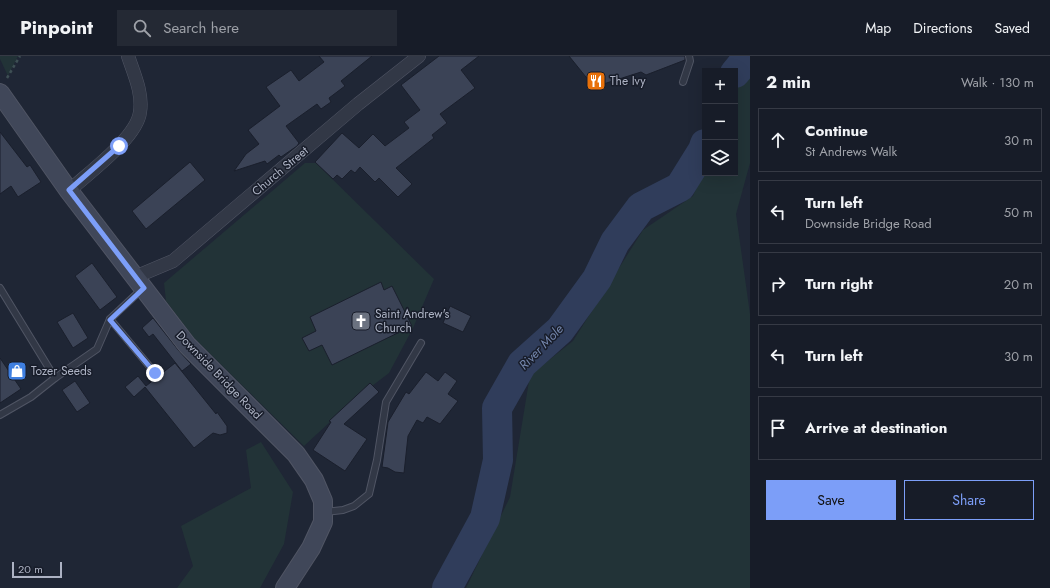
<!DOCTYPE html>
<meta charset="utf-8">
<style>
:root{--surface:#171c28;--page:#242934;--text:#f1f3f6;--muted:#9ea1a8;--line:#363a45;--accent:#7c9ef8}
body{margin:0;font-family:Jost,sans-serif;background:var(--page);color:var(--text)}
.controls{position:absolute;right:12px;top:12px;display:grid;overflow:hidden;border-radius:0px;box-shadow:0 4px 16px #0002}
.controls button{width:36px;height:36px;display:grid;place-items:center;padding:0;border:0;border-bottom:1px solid var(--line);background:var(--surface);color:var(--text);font:20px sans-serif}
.scale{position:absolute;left:12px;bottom:10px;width:50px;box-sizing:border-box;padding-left:4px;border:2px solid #acb2c3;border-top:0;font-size:11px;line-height:14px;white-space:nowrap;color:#acb2c3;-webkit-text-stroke:3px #181d2a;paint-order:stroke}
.stop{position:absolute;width:12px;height:12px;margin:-9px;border:3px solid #7c9ef8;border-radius:50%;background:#fff}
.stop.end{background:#7c9ef8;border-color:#fff;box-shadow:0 1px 4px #0008}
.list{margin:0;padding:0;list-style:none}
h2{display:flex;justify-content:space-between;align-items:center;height:52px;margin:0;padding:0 16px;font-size:17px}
h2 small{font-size:13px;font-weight:400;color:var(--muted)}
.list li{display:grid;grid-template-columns:26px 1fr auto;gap:12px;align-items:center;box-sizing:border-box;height:64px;margin:0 8px 8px;padding:0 8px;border:1px solid var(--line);border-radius:0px}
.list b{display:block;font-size:15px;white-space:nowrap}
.list p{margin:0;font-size:13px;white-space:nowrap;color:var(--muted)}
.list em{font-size:13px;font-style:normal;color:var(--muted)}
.actions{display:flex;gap:8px;padding:12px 16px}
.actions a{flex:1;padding:9px 0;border:1px solid var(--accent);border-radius:0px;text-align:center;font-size:14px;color:var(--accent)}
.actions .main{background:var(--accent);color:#111}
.icon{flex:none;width:22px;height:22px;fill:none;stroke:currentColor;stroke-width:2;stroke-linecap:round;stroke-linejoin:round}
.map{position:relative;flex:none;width:750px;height:532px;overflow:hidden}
header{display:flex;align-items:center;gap:24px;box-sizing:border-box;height:56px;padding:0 20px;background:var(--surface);border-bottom:1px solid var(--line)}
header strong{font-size:19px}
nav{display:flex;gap:22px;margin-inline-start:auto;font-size:14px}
.search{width:280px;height:36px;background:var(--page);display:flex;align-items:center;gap:10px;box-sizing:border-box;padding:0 14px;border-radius:0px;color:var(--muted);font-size:15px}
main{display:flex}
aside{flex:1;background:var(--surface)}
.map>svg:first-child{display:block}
</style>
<header>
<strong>Pinpoint</strong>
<div class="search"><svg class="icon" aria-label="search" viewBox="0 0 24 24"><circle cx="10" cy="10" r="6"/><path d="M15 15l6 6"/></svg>Search here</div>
<nav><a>Map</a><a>Directions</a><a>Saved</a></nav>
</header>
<main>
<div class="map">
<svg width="750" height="532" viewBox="0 0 750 532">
<rect width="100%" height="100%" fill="#1f2635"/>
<g fill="#223337">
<path d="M0,0H18L8,20L0,3Z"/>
<path d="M750,15V107L736,158L750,258V532H466L510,441L530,319L573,285L643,174L693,140L705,111V117H735V38L742,22Z"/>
<path d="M305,107H316L434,223L413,272L389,317L372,330L370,329L304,390L193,281L166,245L164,227Z"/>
<path d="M261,386L293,436L284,488L260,532H177L193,510L181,470L251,432L246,394Z"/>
</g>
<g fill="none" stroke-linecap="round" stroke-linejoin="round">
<g stroke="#303d5b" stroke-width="30">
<path d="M735,17L749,0"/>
<path d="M447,532L485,462L498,404L497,352L522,308L560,274L597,223L615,186L641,151L680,131L703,94L705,88"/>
</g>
</g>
<g fill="#3b4356" stroke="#1a1f2c">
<path d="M319,0H372L341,25L345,30L329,42L331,46L321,53L317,48L286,70L299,87L297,90L281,101L279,99L267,108L265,105L234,115L246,98L259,88L248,74L280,50L266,31L291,14L299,25L324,6Z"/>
<path d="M439,0H479L461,14L475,32L440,58L447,67L432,79L434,82L396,112L412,128L398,141L379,122L375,126L360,111L355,117L351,114L342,123L337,119L333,123L315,106L342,77L359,92L373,78L385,90L409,72L404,66L420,54L401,29Z"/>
<path d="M569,0H685V4L646,19L641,16L594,31Z"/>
<path d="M0,76L27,111L30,109L41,126L18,141L11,130L0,138Z"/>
<path d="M190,106L205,124L146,173L132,155Z"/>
<path d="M92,207L117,241L100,254L75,220Z"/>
<path d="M381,226L384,234L392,230L412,270L332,309L322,289L309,295L302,282L316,275L310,261Z"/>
<path d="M450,250L471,260L463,276L443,267Z"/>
<path d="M73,257L88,282L73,292L57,266Z"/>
<path d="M153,262L179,295L191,308L182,315L153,278L149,281L142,272Z"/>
<path d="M0,302L21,333L0,347Z"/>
<path d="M175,307L216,358L217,356L227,370V377L220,379L213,377L194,392L145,331L134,341L125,331L138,320L146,330Z"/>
<path d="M426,316L438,325L445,316L457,325L448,338L458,345L440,368L427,361L423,367L417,364L408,380L404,417L395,416L388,412L382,411L388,366L406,336L409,338Z"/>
<path d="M75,325L90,347L77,356L62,334Z"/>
<path d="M370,327L379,336L344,368L367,383L345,415L313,394L331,366L329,365Z"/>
</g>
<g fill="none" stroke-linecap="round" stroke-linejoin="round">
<defs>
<g id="lane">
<path d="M683,26L690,5L689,0"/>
<path d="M0,232L55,322L97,293L110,263L142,233"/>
<path d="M110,263L155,317"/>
<path d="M0,359L31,341L55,322"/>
<path d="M325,456L343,454L354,450L369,438L377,404L386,346L421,287"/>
</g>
<g id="street">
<path d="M69,135C88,117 137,82 140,56C143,37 134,18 128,0"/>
<path d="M135,221L173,205L358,48L419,0"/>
</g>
<path id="secondary" d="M0,37L69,135L187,289L296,398L314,424L323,445V466L311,492L285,532"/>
</defs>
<use href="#lane" stroke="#505564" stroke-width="8"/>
<use href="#street" stroke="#505564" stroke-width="14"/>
<use href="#secondary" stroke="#505564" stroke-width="20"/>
<path stroke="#3e4f54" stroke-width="2.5" stroke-dasharray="3 3" stroke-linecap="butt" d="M7,22L20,0"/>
<use href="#lane" stroke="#323846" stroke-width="6"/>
<use href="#street" stroke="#323846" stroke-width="13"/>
<use href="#secondary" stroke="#404759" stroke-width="18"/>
</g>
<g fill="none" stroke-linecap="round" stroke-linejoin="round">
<path stroke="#7c9ef8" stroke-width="5" d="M119,90L69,134L144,232L110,264L155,317"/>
</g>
<defs>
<symbol id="restaurant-square" viewBox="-11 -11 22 22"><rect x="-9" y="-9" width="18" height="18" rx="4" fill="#e8710a" stroke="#181d2a"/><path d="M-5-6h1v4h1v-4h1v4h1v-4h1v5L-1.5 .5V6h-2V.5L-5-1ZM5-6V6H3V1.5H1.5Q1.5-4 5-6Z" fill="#fff"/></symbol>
<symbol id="church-square" viewBox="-11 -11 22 22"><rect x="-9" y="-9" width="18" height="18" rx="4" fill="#6b7280" stroke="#181d2a"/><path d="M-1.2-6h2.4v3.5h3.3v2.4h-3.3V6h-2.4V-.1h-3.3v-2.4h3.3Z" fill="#fff"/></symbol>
<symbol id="shop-square" viewBox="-11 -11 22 22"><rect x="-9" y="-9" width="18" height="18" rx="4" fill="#3f7fe0" stroke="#181d2a"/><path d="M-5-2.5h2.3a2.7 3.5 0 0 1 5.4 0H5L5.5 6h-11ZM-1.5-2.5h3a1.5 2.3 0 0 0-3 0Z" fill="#fff"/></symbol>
</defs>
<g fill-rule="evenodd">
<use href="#restaurant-square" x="585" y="14" width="22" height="22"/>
<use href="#church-square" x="350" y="254" width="22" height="22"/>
<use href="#shop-square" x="6" y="304" width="22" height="22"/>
</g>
<g text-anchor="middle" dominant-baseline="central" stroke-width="3" stroke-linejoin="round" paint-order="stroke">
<g font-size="12" fill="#acb2c3" stroke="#181d2a" text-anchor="start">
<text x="610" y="25">The Ivy</text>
<text x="375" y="258">Saint Andrew's<tspan x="375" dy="14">Church</tspan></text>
<text x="31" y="315">Tozer Seeds</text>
</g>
<g font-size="12" fill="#acb2c3" stroke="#181d2a">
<text transform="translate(280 115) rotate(-40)">Church Street</text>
<text transform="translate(219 319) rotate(46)">Downside Bridge Road</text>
</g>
<g font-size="13" font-style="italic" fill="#7486ac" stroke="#181d2a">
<text transform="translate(541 291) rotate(-46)">River Mole</text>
</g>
</g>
</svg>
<div class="controls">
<button>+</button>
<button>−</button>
<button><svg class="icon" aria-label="layers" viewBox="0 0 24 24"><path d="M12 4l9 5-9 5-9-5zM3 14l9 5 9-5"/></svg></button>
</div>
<div class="scale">20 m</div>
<div class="stop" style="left:119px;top:90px"></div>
<div class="stop end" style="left:155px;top:317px"></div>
</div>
<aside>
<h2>2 min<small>Walk · 130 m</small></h2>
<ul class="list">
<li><svg class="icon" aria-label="ahead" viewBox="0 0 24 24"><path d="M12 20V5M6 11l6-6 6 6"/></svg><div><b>Continue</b><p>St Andrews Walk</p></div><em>30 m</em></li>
<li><svg class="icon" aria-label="left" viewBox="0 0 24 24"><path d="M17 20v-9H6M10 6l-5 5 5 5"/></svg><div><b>Turn left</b><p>Downside Bridge Road</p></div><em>50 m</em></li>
<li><svg class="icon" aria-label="right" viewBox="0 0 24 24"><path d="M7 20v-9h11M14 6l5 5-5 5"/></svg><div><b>Turn right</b></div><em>20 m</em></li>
<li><svg class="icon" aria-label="left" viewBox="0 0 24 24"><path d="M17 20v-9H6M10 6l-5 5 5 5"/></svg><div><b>Turn left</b></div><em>30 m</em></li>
<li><svg class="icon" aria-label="arrive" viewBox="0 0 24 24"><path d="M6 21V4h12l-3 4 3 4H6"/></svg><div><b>Arrive at destination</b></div></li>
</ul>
<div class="actions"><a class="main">Save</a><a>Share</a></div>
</aside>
</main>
